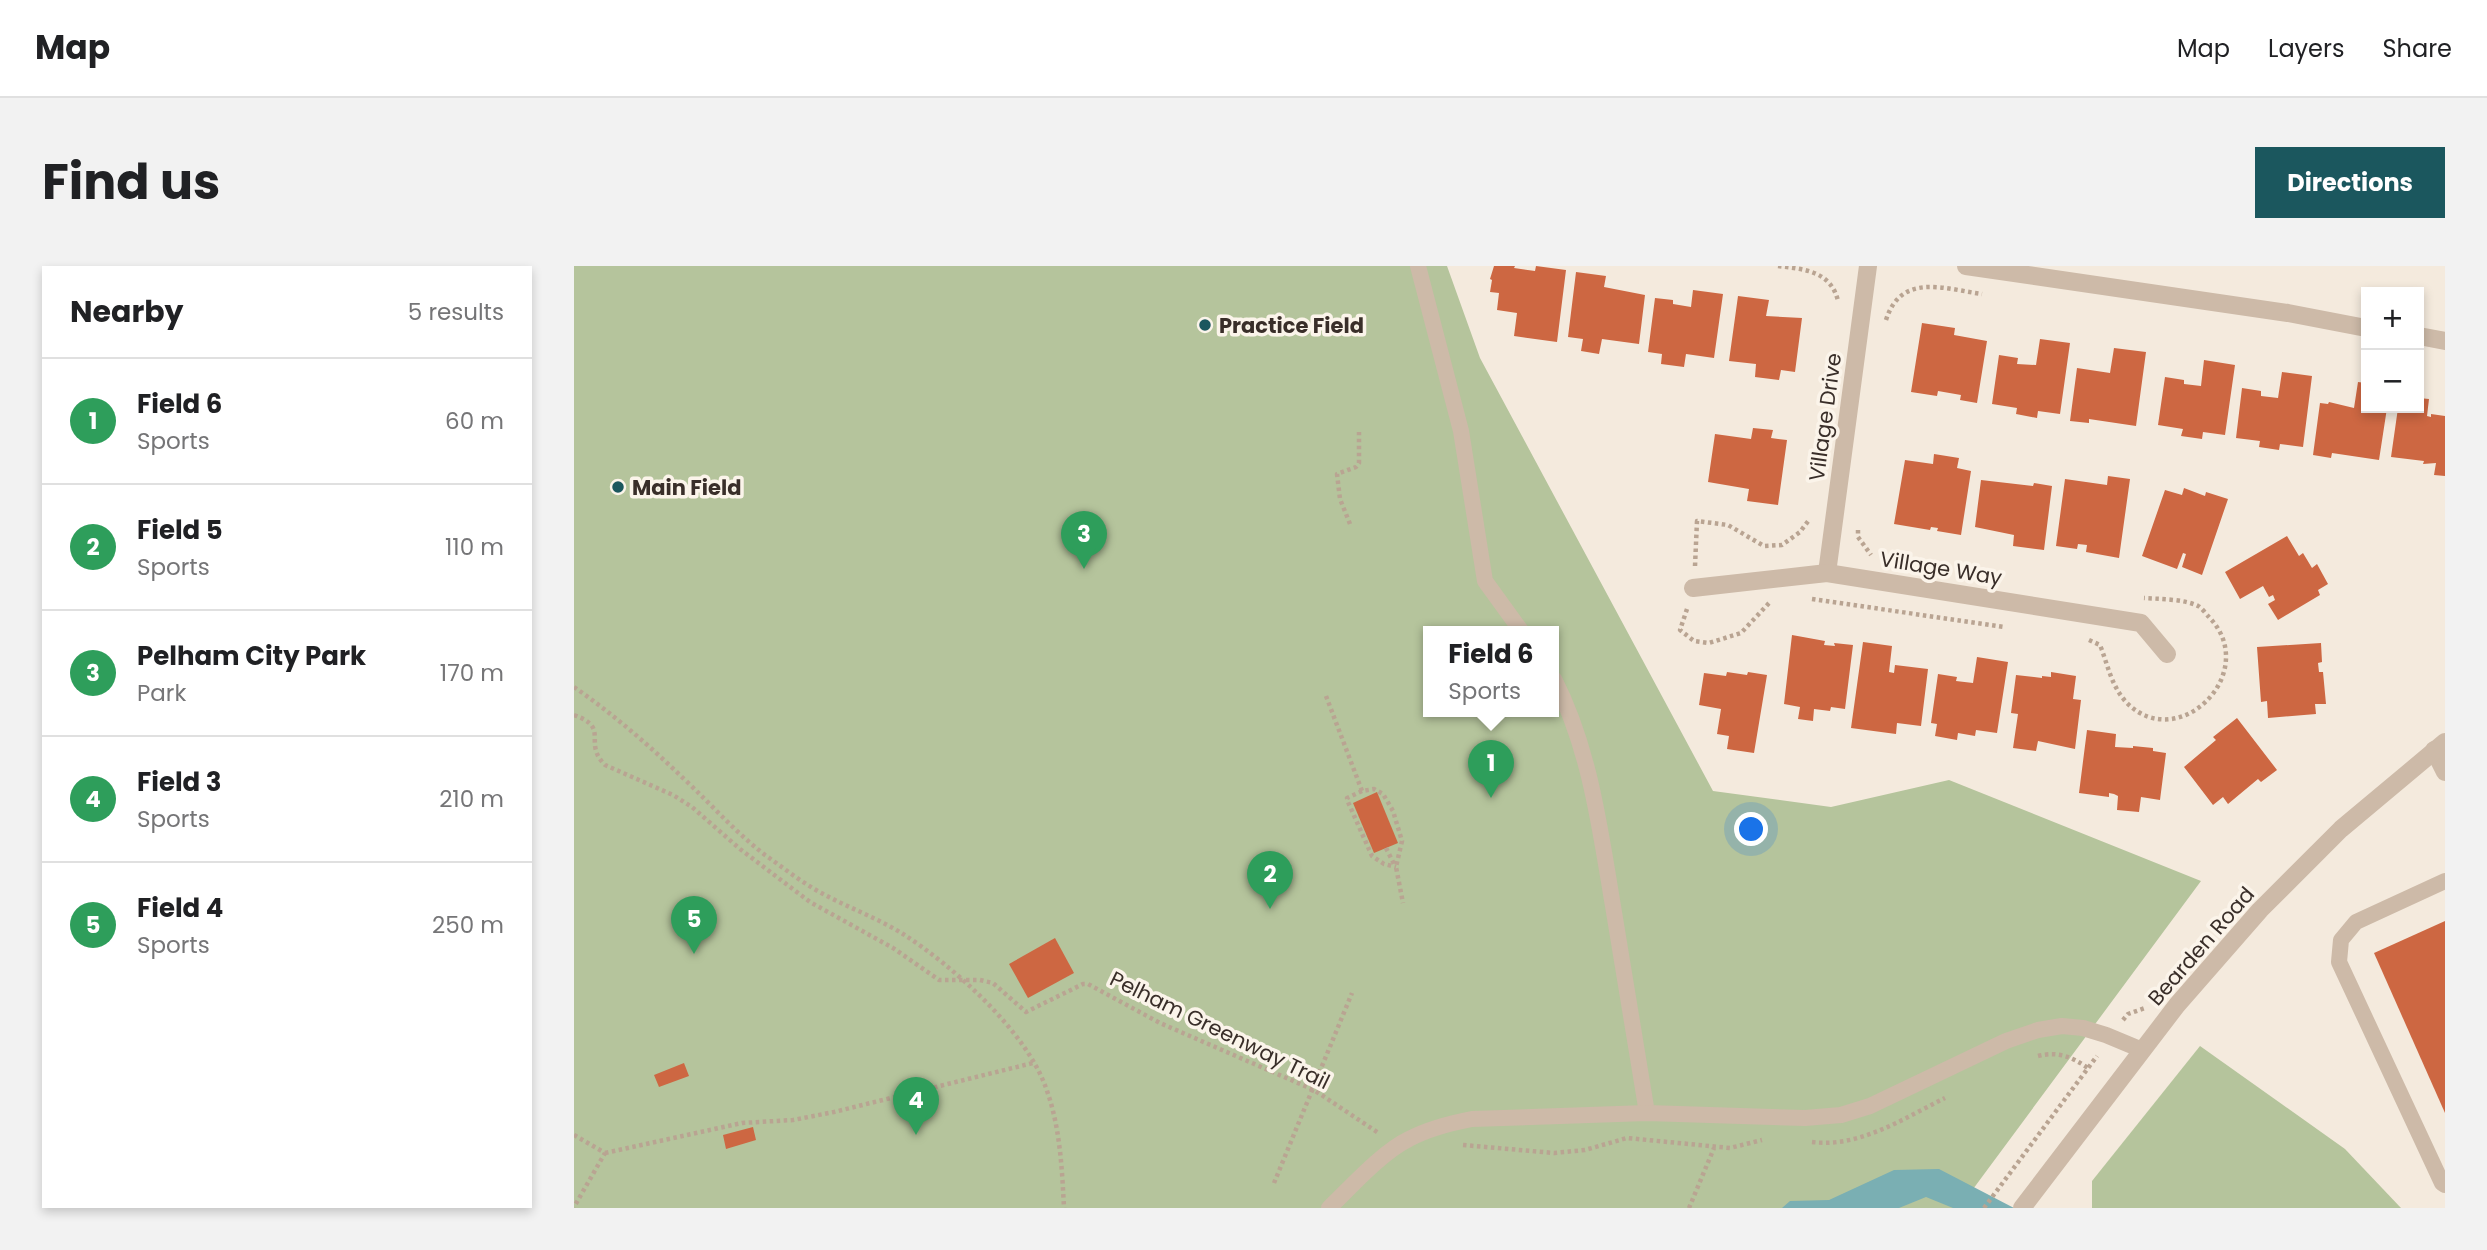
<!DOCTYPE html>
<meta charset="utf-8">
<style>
:root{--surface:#fff;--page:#f2f2f2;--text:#202124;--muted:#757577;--line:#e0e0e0;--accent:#1b575e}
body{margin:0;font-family:Poppins,sans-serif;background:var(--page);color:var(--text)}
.controls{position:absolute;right:21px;top:21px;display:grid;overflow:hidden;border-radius:0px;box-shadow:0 4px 10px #0003}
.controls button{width:63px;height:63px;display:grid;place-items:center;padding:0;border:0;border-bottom:2px solid var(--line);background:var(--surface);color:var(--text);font:35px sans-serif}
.you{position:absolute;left:1178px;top:564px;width:24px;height:24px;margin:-18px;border:5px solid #fff;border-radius:50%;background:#1a73e8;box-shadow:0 0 0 10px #1a73e833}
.badge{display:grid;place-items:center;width:46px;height:46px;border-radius:50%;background:var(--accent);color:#fff;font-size:23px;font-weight:700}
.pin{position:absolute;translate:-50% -58px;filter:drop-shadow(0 2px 4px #0008)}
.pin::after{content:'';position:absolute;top:37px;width:24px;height:21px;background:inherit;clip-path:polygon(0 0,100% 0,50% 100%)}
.popup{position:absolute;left:849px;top:360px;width:136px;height:91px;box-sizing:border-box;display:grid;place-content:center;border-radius:0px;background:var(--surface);filter:drop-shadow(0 2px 5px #0005);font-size:23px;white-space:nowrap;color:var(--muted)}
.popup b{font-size:26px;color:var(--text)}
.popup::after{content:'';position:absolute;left:50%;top:100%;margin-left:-14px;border:14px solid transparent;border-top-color:var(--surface)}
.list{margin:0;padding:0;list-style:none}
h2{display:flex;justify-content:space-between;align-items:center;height:91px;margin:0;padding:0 28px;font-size:30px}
h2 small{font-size:23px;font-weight:400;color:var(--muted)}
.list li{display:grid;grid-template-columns:46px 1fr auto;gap:21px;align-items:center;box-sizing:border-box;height:126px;padding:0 28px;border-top:2px solid var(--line)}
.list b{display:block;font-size:26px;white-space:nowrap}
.list p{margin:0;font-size:23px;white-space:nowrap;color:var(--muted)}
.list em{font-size:23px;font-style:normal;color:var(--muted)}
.map{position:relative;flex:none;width:1871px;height:942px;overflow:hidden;border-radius:0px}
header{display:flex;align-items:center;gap:42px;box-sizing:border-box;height:98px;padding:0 35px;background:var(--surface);border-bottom:2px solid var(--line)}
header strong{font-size:33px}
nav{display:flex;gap:38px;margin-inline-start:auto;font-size:24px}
.intro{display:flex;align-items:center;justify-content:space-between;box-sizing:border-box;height:168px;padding:0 42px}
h1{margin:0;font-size:49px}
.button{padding:18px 32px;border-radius:0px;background:var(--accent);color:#fff;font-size:24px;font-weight:700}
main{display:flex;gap:42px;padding:0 42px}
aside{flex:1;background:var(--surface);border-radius:0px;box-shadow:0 4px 10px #0003}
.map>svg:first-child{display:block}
</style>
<header>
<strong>Map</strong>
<nav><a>Map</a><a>Layers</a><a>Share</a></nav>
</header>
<div class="intro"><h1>Find us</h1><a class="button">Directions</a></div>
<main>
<aside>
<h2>Nearby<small>5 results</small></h2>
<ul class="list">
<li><span class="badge" style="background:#2e9e5b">1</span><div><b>Field 6</b><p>Sports</p></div><em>60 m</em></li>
<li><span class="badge" style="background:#2e9e5b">2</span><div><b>Field 5</b><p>Sports</p></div><em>110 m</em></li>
<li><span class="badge" style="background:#2e9e5b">3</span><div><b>Pelham City Park</b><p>Park</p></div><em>170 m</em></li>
<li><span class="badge" style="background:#2e9e5b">4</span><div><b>Field 3</b><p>Sports</p></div><em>210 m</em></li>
<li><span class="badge" style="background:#2e9e5b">5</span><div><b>Field 4</b><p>Sports</p></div><em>250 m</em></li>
</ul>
</aside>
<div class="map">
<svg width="1871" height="942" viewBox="0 0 1871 942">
<rect width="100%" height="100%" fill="#f4eadd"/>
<g fill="#b5c49c" fill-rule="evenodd">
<path d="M0,0H873L906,92L1139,525L1257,541L1375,514L1627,615L1385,942H0ZM854,366H980V446H854Z"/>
<path d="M1626,780L1771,883L1827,942H1518V915Z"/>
</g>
<path fill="#7aafb3" d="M1365,903L1440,942H1379L1352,931L1325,942H1208L1216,935L1255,934L1320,904Z"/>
<g fill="#cd6742">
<path d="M920,0H941L940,2L961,5L962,0L992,4L983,76L940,70L943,47L923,44L925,27L916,26L918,14L916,13Z"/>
<path d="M1002,6L1032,10L1030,21L1071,29L1065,78L1028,73L1025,88L1007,85L1009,73L994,71Z"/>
<path d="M1119,24L1149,28L1140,92L1112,88L1110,101L1087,98L1088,88L1074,86L1081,32L1099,34V38L1117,41Z"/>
<path d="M1164,30L1195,34L1192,50L1228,52L1221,106L1207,104L1205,114L1181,111L1182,98L1155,95Z"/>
<path d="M1348,57L1381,62L1380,69L1413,75L1403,137L1386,134L1387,129L1364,125L1363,130L1337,126Z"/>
<path d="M1466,73L1496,77L1486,148L1464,145L1463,152L1442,148L1443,142L1418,138L1425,89L1444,92L1443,98L1462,99Z"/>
<path d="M1540,82L1572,86L1562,160L1515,153V157L1496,155L1503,102L1536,107Z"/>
<path d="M1630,94L1661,99L1651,169L1629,166L1628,173L1607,170L1609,163L1584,159L1591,111L1610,114V118L1627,120Z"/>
<path d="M1708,106L1738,110L1729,181L1706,178L1705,184L1685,181L1686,175L1662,172L1668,122L1687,125V130L1704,132Z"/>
<path d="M1784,116L1792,117V142H1813L1805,194L1758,187L1757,192L1739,189L1746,137L1754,138L1755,136L1780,142Z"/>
<path d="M1845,132L1855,133L1853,150L1857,151V148L1871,150V210L1860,209L1862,197L1849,198L1850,195L1817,191L1824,142H1845Z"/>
<path d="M1179,162L1199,164L1197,172L1213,174L1204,239L1173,235L1175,223L1134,216L1141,168L1177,173Z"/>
<path d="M1360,188L1385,192L1383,202L1397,205L1387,269L1363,265L1364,262L1357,261L1356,264L1320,258L1331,194L1359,198Z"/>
<path d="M1534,210L1556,213L1545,292L1512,286L1513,279L1504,278L1503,283L1482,280L1491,213L1533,219Z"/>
<path d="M1407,214L1459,220L1460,217L1478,220L1470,284L1439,280L1440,269L1401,261Z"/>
<path d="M1610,222L1631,230L1632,226L1654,233L1628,309L1608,301L1612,288L1609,287L1603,303L1568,290L1591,224L1608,229Z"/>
<path d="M1713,270L1725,290L1729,287L1738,302L1743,298L1754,318L1744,324L1746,329L1704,354L1694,338L1701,334L1699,329L1695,331L1689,320L1666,333L1651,306Z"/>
<path d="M1218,369L1251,375L1250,379L1261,380L1260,377L1279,379L1271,443L1257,441L1256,445L1240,443L1239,455L1224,453L1226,441L1210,438Z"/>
<path d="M1289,376L1318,380L1315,406L1320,407L1321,399L1354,403L1347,460L1323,457L1322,468L1277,462Z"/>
<path d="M1747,377L1748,396L1744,397L1745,406H1749L1752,438H1741L1742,448L1694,452L1693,435L1687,436L1683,381Z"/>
<path d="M1403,391L1434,396L1423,467L1402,464L1401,470L1384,467L1383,474L1361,470L1363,458L1357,457L1364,408L1383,411L1382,415L1399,417Z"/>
<path d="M1153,406L1173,409L1174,406L1193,409L1180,487L1153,483L1155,470L1143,468L1147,443L1125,439L1130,407L1152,410Z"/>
<path d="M1477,406L1502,410L1499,433L1507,434L1501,483L1464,475L1462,485L1439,482L1444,448L1437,447L1442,409L1468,412V410L1477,411Z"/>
<path d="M1663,452L1703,504L1687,516L1684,513L1654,538L1649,531L1639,539L1610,501L1642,474L1639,471Z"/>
<path d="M1513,464L1542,468L1541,481L1559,482V480L1579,482V485L1592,487L1586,534L1567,531L1565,546L1543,544L1544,530L1540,528L1535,527V531L1505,527Z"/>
<path d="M803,526L824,577L800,587L779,537Z"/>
<path d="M1871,655V847L1800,687Z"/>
<path d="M481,672L500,707L454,732L435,698Z"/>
<path d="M110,797L115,810L85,821L80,809Z"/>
<path d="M179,861L182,874L152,883L149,869Z"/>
</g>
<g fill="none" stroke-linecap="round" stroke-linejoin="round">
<g stroke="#b9a492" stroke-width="4.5" stroke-dasharray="3.5 3.5" stroke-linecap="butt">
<path d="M1204,0C1230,3 1257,5 1264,35"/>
<path d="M1312,54C1327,6 1371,23 1408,28"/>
<path d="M776,258L766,233L763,208L782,201L785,197V166"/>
<path d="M1284,264V271L1297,289"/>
<path d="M1121,300L1123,255L1154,259L1190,280L1208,279L1226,266L1235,254"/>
<path d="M1238,333L1430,361"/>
<path d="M1113,343L1106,364L1120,375L1135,377L1167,367L1196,336"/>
<path d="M1515,374L1526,379C1534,399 1537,420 1553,437C1605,489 1688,406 1635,351C1632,348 1628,342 1624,340C1611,333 1584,333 1570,332"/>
<path d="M0,421C39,448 76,480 110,513C139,540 159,564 191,589C211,603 231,619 253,630C278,643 305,653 329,668C379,700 452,765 472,822C486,860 488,902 490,942"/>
<path d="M752,430L788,525L800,523L809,528L819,545L828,575L822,601L829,637"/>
<path d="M0,449C37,462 8,476 31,499L99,529L118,541L166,583L236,636L319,682L365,714H406L419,717L452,746L509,718H514L586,757L740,824L806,868"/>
<path d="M788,525L773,532L774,536L798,590L810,598L822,601"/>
<path d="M812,582L821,600"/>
<path d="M1549,754L1554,748L1571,742"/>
<path d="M1464,790C1484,785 1498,791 1514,802"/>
<path d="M0,869L31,887L0,941"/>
<path d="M1238,876C1286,882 1330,852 1371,832"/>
<path d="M889,879L980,887L1011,884L1053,872L1156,882L1188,874"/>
<path d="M31,887L168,857L219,854L260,846L459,797"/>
<path d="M700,917L778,727"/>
<path d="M1115,942L1140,882"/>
<path d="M1410,942L1523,790"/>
</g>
<g stroke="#cdbaa8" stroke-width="16">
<path d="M844,0L887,165L911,315L948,366"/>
<path d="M980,413C1016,483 1026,563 1039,640C1050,709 1062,778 1073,847"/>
<path d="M1871,615L1782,656L1767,674L1765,696L1868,917L1871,919"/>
<path d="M755,942C777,921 808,886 835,873C854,863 877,857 898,853L1073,847L1231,852L1267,849L1296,840L1432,775L1464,764L1488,760L1509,762L1532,769L1568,784"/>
</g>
<g stroke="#cdbaa8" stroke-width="18">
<path d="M1392,0L1714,47L1792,62"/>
<path d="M1845,70L1871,75"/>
<path d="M1253,307L1294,0"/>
<path d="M1119,322L1253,307L1567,357L1593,388"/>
<path d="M1860,484L1871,506"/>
</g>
<path stroke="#cdbaa8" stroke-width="18" d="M1448,942L1603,739L1686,644L1767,563L1871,476"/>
</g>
<g fill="#1b575e" stroke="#fbf4ea" stroke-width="2.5">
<circle cx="631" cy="59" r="7"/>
<circle cx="44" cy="221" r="7"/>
</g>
<g text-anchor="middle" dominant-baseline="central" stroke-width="7" stroke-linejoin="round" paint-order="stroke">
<g font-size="21" font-weight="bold" fill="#392e29" stroke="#fbf4ea" text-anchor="start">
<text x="645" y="59">Practice Field</text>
<text x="58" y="221">Main Field</text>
</g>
<g font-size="21" fill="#392e29" stroke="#fbf4ea">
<text transform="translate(1251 151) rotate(-82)">Village Drive</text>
<text transform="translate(1367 302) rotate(9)">Village Way</text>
<text transform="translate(1627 680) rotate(-49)">Bearden Road</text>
<text transform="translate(646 764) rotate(26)">Pelham Greenway Trail</text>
</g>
</g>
</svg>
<div class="controls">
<button>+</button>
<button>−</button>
</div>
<div class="you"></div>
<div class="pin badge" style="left:917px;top:532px;background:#2e9e5b">1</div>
<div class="popup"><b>Field 6</b>Sports</div>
<div class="pin badge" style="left:696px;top:643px;background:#2e9e5b">2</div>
<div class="pin badge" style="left:510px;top:303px;background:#2e9e5b">3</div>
<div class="pin badge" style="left:342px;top:869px;background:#2e9e5b">4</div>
<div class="pin badge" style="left:120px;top:688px;background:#2e9e5b">5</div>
</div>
</main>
